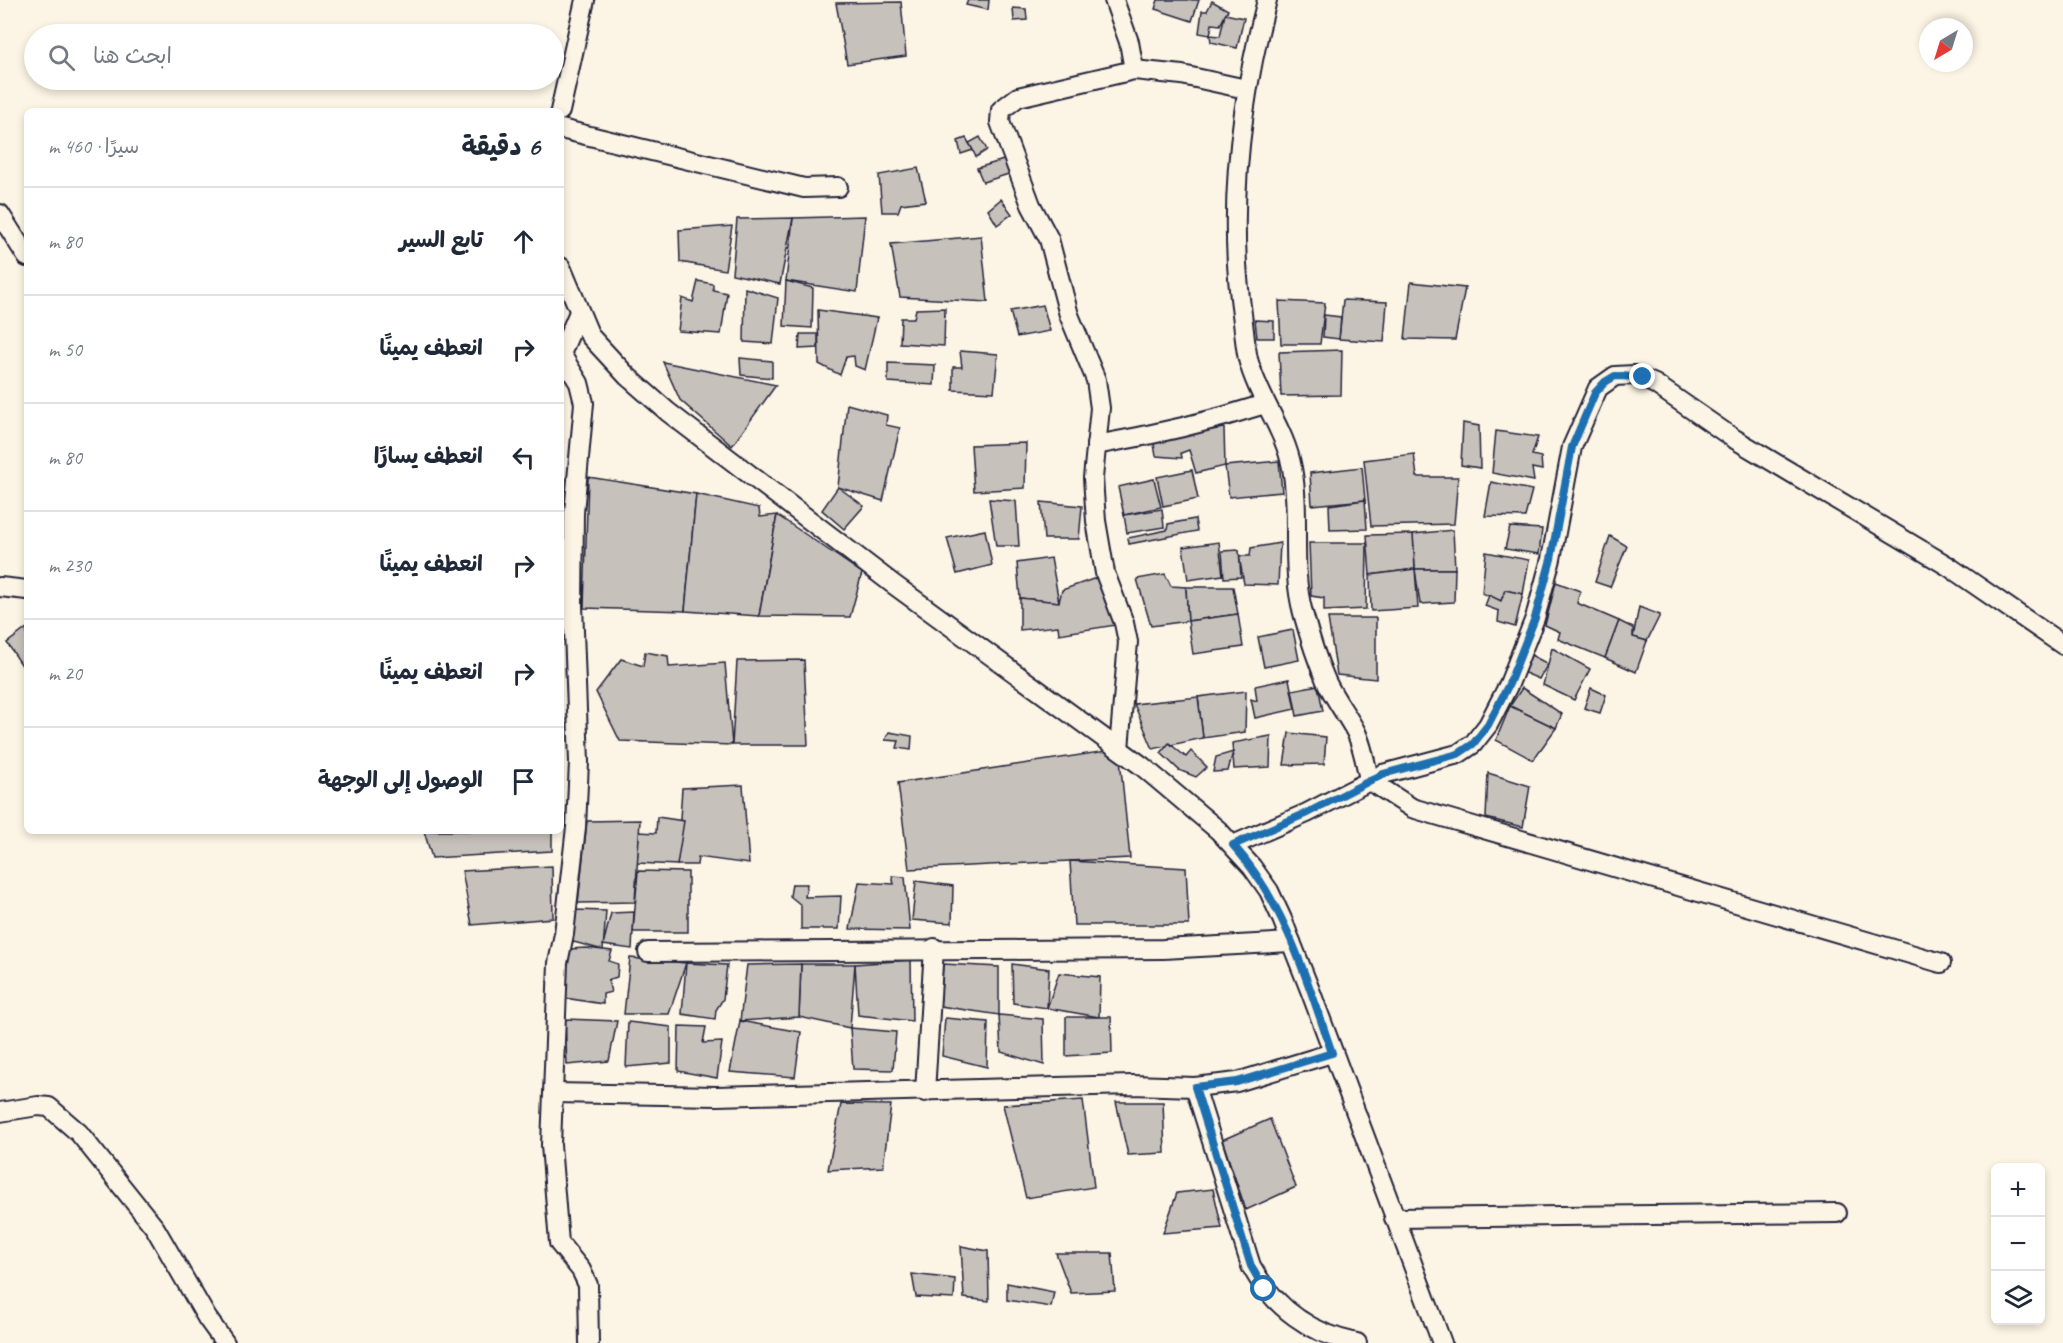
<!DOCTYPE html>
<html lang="ar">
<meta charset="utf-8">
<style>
:root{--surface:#fff;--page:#f6f6f7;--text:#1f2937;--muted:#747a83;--line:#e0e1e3}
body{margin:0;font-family:Caveat,"Playpen Sans Arabic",sans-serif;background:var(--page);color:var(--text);direction:rtl}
.controls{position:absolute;right:18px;bottom:18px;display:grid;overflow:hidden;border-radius:9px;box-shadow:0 3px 9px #0003}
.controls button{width:54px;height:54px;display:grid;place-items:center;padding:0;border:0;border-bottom:2px solid var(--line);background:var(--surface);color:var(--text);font:30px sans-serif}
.compass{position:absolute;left:1919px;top:18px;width:54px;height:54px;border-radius:50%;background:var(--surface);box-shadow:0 3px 9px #0003;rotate:218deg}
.stop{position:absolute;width:18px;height:18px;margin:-14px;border:4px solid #1f6fb2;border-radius:50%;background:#fff}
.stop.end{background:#1f6fb2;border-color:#fff;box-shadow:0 2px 6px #0008}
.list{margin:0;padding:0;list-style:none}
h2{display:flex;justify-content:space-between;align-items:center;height:78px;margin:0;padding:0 24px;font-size:26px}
h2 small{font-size:20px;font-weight:400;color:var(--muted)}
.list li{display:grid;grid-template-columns:39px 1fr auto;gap:18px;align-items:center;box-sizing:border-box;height:108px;padding:0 24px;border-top:2px solid var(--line)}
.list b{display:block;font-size:22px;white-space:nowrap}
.list em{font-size:20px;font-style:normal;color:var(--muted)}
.icon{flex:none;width:33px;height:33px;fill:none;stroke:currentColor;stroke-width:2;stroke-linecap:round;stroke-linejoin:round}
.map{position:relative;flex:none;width:2063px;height:1343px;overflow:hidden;direction:ltr}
.search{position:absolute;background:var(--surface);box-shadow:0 3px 9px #0003;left:24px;top:24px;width:540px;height:66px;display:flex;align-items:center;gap:15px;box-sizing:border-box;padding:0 21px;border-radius:33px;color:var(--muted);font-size:22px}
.panel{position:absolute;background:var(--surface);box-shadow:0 3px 9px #0003;left:24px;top:108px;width:540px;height:726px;border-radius:9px;direction:rtl}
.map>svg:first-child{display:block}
</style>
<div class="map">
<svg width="2063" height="1343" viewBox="0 0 2063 1343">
<rect width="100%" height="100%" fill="#fcf5e5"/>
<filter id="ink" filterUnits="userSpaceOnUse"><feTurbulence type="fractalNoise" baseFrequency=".0167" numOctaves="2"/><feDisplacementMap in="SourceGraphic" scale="12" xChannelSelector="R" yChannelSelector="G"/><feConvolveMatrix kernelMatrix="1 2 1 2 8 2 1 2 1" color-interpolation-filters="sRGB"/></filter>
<g filter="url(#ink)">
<g fill="#c6c1bb" stroke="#22223b" stroke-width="1.5">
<path d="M968,0H989L988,10L966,5Z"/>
<path d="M1158,0H1199L1192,21L1155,9Z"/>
<path d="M1212,1L1228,10L1220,25L1212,24L1210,35L1199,33L1202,11H1207Z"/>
<path d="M901,2L906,56L847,64L836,3Z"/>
<path d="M1013,8L1026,9L1027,20L1014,21Z"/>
<path d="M1225,14L1244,18L1237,48L1211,42L1210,35L1220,36Z"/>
<path d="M980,137L987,150L976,157L969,143Z"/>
<path d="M966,138L973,150L961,154L958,141Z"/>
<path d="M1007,159L1012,173L983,182L977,168Z"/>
<path d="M918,168L926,201L901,204L898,212H882L879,175Z"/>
<path d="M1001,199L1012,214L997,225L988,210Z"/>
<path d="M865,216L857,292L786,281L793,218Z"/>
<path d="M793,218L780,284L732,274L737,219Z"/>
<path d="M732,226L725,270L680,262L679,230Z"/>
<path d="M981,236L988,302L900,297L891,244Z"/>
<path d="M698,281L713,284V290L727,293L721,334L678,331L682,298L693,302Z"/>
<path d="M786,281L813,288L812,328L784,326Z"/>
<path d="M1411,282L1465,288L1455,340L1405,339Z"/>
<path d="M745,288L778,298L773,344L744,342Z"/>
<path d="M1343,300L1387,302L1384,342L1339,339Z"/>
<path d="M1279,301L1325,303L1320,344H1281Z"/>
<path d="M1043,305L1050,331L1017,337L1010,311Z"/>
<path d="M945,308L944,346L900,343L901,318H914L916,309Z"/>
<path d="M818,310L877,318L865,370L855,366L854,356L846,357L840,375L819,364Z"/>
<path d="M1324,315L1341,317L1339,339L1323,337Z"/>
<path d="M1255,320L1274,321V338H1257Z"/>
<path d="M800,334H818V348L799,349Z"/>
<path d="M1342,350L1341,395L1281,396L1279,352Z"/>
<path d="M960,351L998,354L994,392L953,390V367H962Z"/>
<path d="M740,358L772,361V378L741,375Z"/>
<path d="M663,362L776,385L732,446L680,400Z"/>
<path d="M888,363L935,365L934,385L888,382Z"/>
<path d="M847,404L887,415L886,425L900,428L883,501L838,487Z"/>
<path d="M1463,423L1479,426L1480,468L1461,465Z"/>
<path d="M1224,428L1225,466L1196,473L1189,450L1181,453L1182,458L1156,456L1153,439Z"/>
<path d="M1496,431L1538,437L1532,455L1541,457L1542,470L1532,468L1534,481L1492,473Z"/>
<path d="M1026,443L1025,488L974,491L971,445Z"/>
<path d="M1414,454L1417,477H1458L1454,524L1371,526L1364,460Z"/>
<path d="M1279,461L1282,492L1229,497L1225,466Z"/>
<path d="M1362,467L1365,500L1312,505L1310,473Z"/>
<path d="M1192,470L1198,499L1163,506L1157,477Z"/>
<path d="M588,477L696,494L685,611L584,608Z"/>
<path d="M1154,479L1161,507L1124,515L1118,487Z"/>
<path d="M1491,482L1532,490L1525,517L1485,516Z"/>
<path d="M838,487L864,506L844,529L822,510Z"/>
<path d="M696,494L759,508L760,517L777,515L759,616L685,611Z"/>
<path d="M989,499L1016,501L1019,546H996Z"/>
<path d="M1365,500L1367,529L1330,530L1329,505Z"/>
<path d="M1041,502L1082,506L1079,539H1044Z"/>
<path d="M1162,509L1164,527L1127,533L1124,515Z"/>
<path d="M777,515L862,573L850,617L759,616Z"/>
<path d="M1195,519L1197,531L1129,544L1128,538L1167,530L1168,524Z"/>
<path d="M1510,527L1542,529L1539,554L1505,549Z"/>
<path d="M985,530L992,565L957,574L947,538Z"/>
<path d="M1453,530L1455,569H1415L1413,534Z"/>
<path d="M1413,534L1415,569L1370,575L1367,535Z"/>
<path d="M1610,536L1627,546L1610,587L1595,582Z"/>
<path d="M1219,542L1223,575L1188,580L1183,547Z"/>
<path d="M1280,543L1278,585L1244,584L1239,556H1250L1251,548Z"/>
<path d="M1309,543H1367L1366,609L1324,611V598L1311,596Z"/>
<path d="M1239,550L1241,577L1224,578L1222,551Z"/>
<path d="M1486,552L1529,560L1523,594L1505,590L1501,601L1482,593Z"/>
<path d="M1051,558L1059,602L1020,598L1017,563Z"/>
<path d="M1415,569H1455L1454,602L1420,604Z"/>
<path d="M1415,569L1418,608L1371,611L1370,575Z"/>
<path d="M1165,574L1171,586L1186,587L1188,621L1151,626L1137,579Z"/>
<path d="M1099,577L1116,625L1059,634L1058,626L1020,630V598L1059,602L1062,590Z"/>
<path d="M1556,582L1580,591L1577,603L1619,621L1605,658L1558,639L1560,632L1545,625Z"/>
<path d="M1186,587H1233L1238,614L1188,621Z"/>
<path d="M1505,590L1523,594L1515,627L1498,622L1499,611L1485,606L1489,595L1501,601Z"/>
<path d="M1639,607L1660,615L1647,641L1633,637Z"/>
<path d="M1238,614L1243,647L1193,654L1188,621Z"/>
<path d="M1328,618H1376V679L1337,675Z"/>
<path d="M1619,621L1633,628V637L1647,641L1636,672L1605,658Z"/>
<path d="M27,628V673L7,643Z"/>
<path d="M1293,630L1299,660L1264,667L1258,637Z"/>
<path d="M1552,648L1590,669L1574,700L1543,685Z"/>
<path d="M645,652L668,656L669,667L725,663L732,745L620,741L596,692L621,659L643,666Z"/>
<path d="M1529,654L1548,664L1539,679L1520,671Z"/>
<path d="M804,660L808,745H732L737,661Z"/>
<path d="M1289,679L1295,709L1255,718L1251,699L1257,701L1255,686Z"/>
<path d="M1318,685L1323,711L1297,716L1292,690Z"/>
<path d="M1522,688L1562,714L1556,728L1510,706Z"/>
<path d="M1591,688L1606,695L1600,713L1584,708Z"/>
<path d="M1246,691L1245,732L1203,738L1198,697Z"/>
<path d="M1198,697L1203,738L1153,749L1134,704Z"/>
<path d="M1510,706L1556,728L1533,760L1496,740Z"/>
<path d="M889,732L912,736L911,750L897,748L899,741L885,740Z"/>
<path d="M1289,733L1326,737L1324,764L1284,765Z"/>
<path d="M1271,736L1270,767L1234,769L1232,743Z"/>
<path d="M1169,743L1186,757L1191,751L1207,767L1196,777L1179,770L1161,753Z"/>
<path d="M1119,749L1130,858L909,869L898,783Z"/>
<path d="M1233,752L1228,771L1213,772L1216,757Z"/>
<path d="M1488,773L1530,786L1523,827L1486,818Z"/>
<path d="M743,785L749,864L698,857L697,865H677L682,788Z"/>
<path d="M657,817L684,821L677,865L637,863L639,832L656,833Z"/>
<path d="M640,820L635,902L578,903L587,821Z"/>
<path d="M424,831H552V851L432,858Z"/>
<path d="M1070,861L1186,868L1189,925H1074Z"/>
<path d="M552,866L553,918L472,925L462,871Z"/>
<path d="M638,871L688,872V932H633Z"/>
<path d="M892,876L905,877L910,930L850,929L859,882L894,884Z"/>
<path d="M916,881L953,886L952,923L912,920Z"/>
<path d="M792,884H807L805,897L841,896L839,929H801V905L790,896Z"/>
<path d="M574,910L606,911L603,950L570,941Z"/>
<path d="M634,912L632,949L603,945L611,913Z"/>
<path d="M586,948L612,951L609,961L618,964L617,977L608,980L611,992L603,994V1004L565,998L560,955L569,949Z"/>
<path d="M630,958L686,963L669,1014H624Z"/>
<path d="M911,960L912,1021L858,1015L855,964Z"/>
<path d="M686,963L727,965L723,999L716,1010L715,1019L682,1014Z"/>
<path d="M801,964H855L850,1028L799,1017Z"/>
<path d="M801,964L799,1017L740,1021L747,965Z"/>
<path d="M943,964L999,967V1015L940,1006Z"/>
<path d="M1012,964L1049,969L1047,1008L1013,1003Z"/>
<path d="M1059,973L1100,977L1099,1017L1047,1008Z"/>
<path d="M999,1015L1043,1019L1044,1065L1001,1052Z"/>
<path d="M1066,1017H1111L1112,1053L1066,1056Z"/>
<path d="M945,1018L988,1022L987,1067L942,1056Z"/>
<path d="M565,1019L617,1021L609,1061L567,1065Z"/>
<path d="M740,1021L801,1032L795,1077L730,1072Z"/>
<path d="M628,1022L671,1027V1063L626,1067Z"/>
<path d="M679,1026L706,1027L703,1043L722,1042L717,1078L678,1071Z"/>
<path d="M850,1028L896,1032L893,1070L853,1069Z"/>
<path d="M1083,1100L1094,1187L1026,1198L1003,1105Z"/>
<path d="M1116,1102H1163L1165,1153L1128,1155Z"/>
<path d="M841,1104L891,1105L883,1167L828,1170Z"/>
<path d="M1270,1119L1296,1187L1246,1210L1222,1140Z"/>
<path d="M1213,1189L1222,1228L1163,1233L1177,1193Z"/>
<path d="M961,1246L988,1251L989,1301L964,1298Z"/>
<path d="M1056,1253H1112L1115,1291L1071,1293Z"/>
<path d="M912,1274L955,1279L954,1299L916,1297Z"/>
<path d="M1007,1283L1054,1292L1051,1307L1007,1300Z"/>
</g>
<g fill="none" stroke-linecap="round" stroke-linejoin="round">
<defs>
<g id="minor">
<path d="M1114,0L1129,42L1134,70"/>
<path d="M1267,0C1240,103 1227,208 1242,314C1244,329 1245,345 1248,359C1258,398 1285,429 1292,468C1301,516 1290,565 1303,613C1309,635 1317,660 1326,681C1335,700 1347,715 1356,732C1363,747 1366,765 1369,780L1412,808L1941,963"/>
<path d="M560,111L585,0"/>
<path d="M561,129L804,188L838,187"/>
<path d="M0,214L27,257"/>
<path d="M561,267L590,336L627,376L668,412L893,584L1142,766L1218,830L1252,867L1269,891L1282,919L1310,990L1442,1343"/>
<path d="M579,312L561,354L579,383L584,403L574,513L573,605L579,762L576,827L564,934L558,963L551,1145L559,1243L581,1270L588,1285L589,1343"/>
<path d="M1096,445C1154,435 1209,422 1265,404"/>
<path d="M0,587L27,590"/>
<path d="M1119,749L1128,642L1124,623L1105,573L1096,521L1093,478L1100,408L1096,380L1069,315L1049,239L1031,205L1000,122L1001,110L1018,97L1134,70L1182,75L1246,89"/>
<path d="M1233,845L1307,813L1383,774L1458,754L1473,744L1488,725L1509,684L1535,618L1551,559L1572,447L1598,388L1615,376L1634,375L1655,384L1733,438L1948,566L2063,645"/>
<path d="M648,952L1163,949L1291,942"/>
<path d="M1195,1087L1251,1266C1274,1307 1310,1334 1357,1343"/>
<path d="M925,1092L934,948"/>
<path d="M554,1093L717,1096L1132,1085L1195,1087L1237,1082L1332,1053"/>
<path d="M0,1112L38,1106L49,1107L79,1133L155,1228L207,1318L225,1343"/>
<path d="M1394,1218L1837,1213"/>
</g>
</defs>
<use href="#minor" stroke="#22223b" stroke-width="22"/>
<use href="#minor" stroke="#fcf5e5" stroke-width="18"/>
</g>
</g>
<g fill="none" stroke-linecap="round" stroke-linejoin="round" filter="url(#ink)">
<path stroke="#1f6fb2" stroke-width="8" d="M1264,1289L1251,1266L1195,1087L1237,1082L1332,1053C1307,980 1285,903 1233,845L1307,813L1383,774L1458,754L1473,744L1488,725L1509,684L1535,618L1551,559L1572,447L1595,393L1605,382L1615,376L1643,377"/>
</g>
</svg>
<div class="controls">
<button>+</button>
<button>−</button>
<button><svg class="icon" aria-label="layers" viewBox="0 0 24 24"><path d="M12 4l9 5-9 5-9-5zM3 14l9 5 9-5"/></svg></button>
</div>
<svg class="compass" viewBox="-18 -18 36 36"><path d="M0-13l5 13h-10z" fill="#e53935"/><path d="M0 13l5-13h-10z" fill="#747a83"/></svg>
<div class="stop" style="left:1264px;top:1289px"></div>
<div class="stop end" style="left:1643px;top:377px"></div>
<div class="search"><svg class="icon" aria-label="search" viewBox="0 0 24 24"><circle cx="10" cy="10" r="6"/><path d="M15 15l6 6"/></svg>ابحث هنا</div>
<section class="panel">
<h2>6 دقيقة<small>سيرًا · 460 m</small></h2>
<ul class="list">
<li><svg class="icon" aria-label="ahead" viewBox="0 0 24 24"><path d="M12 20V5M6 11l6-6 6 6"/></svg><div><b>تابع السير</b></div><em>80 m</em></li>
<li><svg class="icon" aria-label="right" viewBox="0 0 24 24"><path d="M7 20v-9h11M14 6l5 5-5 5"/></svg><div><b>انعطف يمينًا</b></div><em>50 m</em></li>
<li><svg class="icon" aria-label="left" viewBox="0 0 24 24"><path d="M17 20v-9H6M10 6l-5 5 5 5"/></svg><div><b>انعطف يسارًا</b></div><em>80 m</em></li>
<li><svg class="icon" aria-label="right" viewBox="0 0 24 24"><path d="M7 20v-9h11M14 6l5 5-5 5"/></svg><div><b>انعطف يمينًا</b></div><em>230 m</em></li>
<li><svg class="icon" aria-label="right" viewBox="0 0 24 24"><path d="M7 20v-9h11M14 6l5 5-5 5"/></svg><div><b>انعطف يمينًا</b></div><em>20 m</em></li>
<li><svg class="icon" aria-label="arrive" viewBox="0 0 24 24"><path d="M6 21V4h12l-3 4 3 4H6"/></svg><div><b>الوصول إلى الوجهة</b></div></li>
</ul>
</section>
</div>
